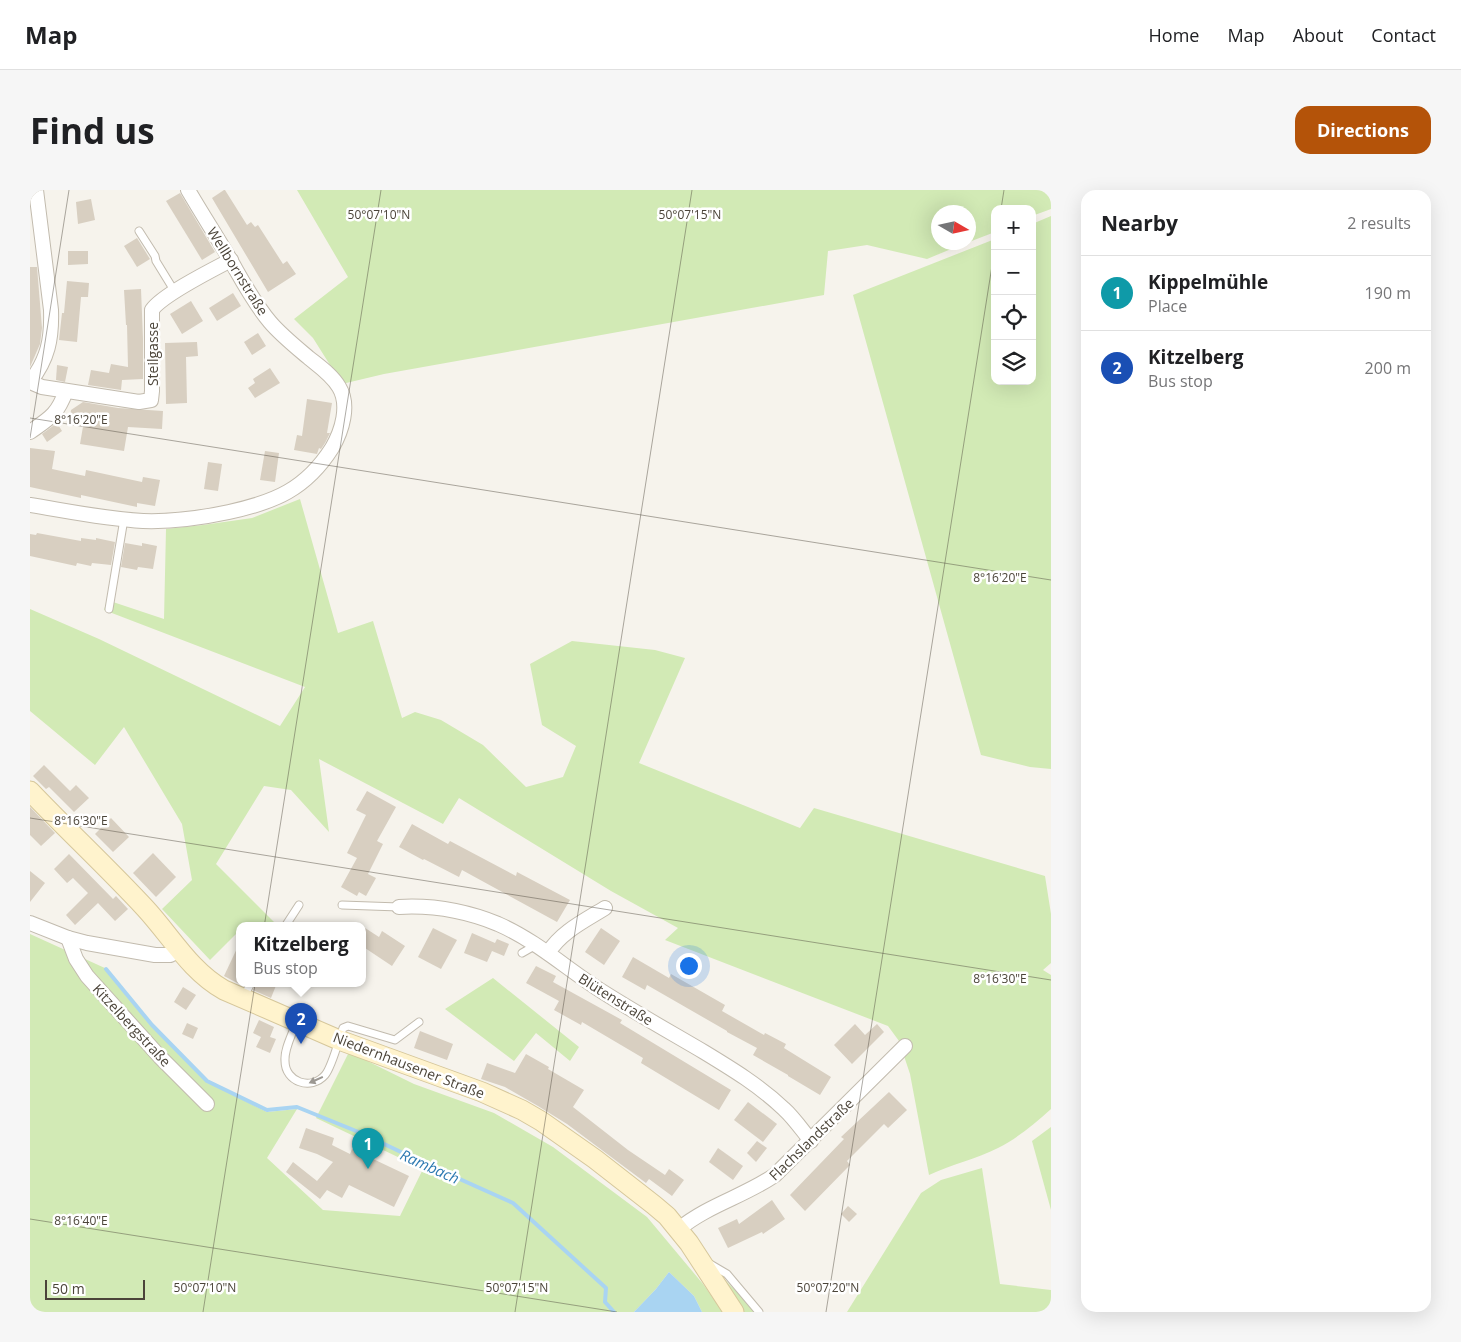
<!DOCTYPE html>
<meta charset="utf-8">
<style>
:root{--surface:#fff;--page:#f6f6f6;--text:#202124;--muted:#757577;--line:#e0e0e0;--accent:#b45309}
body{margin:0;font-family:"Open Sans",sans-serif;background:var(--page);color:var(--text)}
.controls{position:absolute;right:15px;top:15px;display:grid;overflow:hidden;border-radius:10px;box-shadow:0 5px 20px #0002}
.controls button{width:45px;height:45px;display:grid;place-items:center;padding:0;border:0;border-bottom:1px solid var(--line);background:var(--surface);color:var(--text);font:25px sans-serif}
.compass{position:absolute;left:901px;top:15px;width:45px;height:45px;border-radius:50%;background:var(--surface);box-shadow:0 5px 20px #0002;rotate:99deg}
.scale{position:absolute;left:15px;bottom:12px;width:100px;box-sizing:border-box;padding-left:5px;border:2px solid #4b4439;border-top:0;font-size:14px;line-height:18px;white-space:nowrap;color:#4b4439;-webkit-text-stroke:4px #fff;paint-order:stroke}
.you{position:absolute;left:658px;top:775px;width:18px;height:18px;margin:-12px;border:4px solid #fff;border-radius:50%;background:#1a73e8;box-shadow:0 0 0 8px #1a73e833}
.badge{display:grid;place-items:center;width:32px;height:32px;border-radius:50%;background:var(--accent);color:#fff;font-size:16px;font-weight:700}
.pin{position:absolute;translate:-50% -41px;filter:drop-shadow(0 1px 2px #0008)}
.pin::after{content:'';position:absolute;top:26px;width:18px;height:15px;background:inherit;clip-path:polygon(0 0,100% 0,50% 100%)}
.popup{position:absolute;left:206px;top:732px;width:130px;height:65px;box-sizing:border-box;display:grid;place-content:center;border-radius:10px;background:var(--surface);filter:drop-shadow(0 1px 4px #0005);font-size:16px;white-space:nowrap;color:var(--muted)}
.popup b{font-size:19px;color:var(--text)}
.popup::after{content:'';position:absolute;left:50%;top:100%;margin-left:-10px;border:10px solid transparent;border-top-color:var(--surface)}
.list{margin:0;padding:0;list-style:none}
h2{display:flex;justify-content:space-between;align-items:center;height:65px;margin:0;padding:0 20px;font-size:21px}
h2 small{font-size:16px;font-weight:400;color:var(--muted)}
.list li{display:grid;grid-template-columns:32px 1fr auto;gap:15px;align-items:center;box-sizing:border-box;height:75px;padding:0 20px;border-top:1px solid var(--line)}
.list b{display:block;font-size:19px;white-space:nowrap}
.list p{margin:0;font-size:16px;white-space:nowrap;color:var(--muted)}
.list em{font-size:16px;font-style:normal;color:var(--muted)}
.icon{flex:none;width:28px;height:28px;fill:none;stroke:currentColor;stroke-width:2;stroke-linecap:round;stroke-linejoin:round}
.map{position:relative;flex:none;width:1021px;height:1122px;overflow:hidden;border-radius:15px}
header{display:flex;align-items:center;gap:30px;box-sizing:border-box;height:70px;padding:0 25px;background:var(--surface);border-bottom:1px solid var(--line)}
header strong{font-size:24px}
nav{display:flex;gap:28px;margin-inline-start:auto;font-size:18px}
.intro{display:flex;align-items:center;justify-content:space-between;box-sizing:border-box;height:120px;padding:0 30px}
h1{margin:0;font-size:35px}
.button{padding:12px 22px;border-radius:15px;background:var(--accent);color:#fff;font-size:18px;font-weight:700}
main{display:flex;gap:30px;padding:0 30px}
aside{flex:1;background:var(--surface);border-radius:15px;box-shadow:0 5px 20px #0002}
.map>svg:first-child{display:block}
</style>
<header>
<strong>Map</strong>
<nav><a>Home</a><a>Map</a><a>About</a><a>Contact</a></nav>
</header>
<div class="intro"><h1>Find us</h1><a class="button">Directions</a></div>
<main>
<div class="map">
<svg width="1021" height="1122" viewBox="0 0 1021 1122">
<rect width="100%" height="100%" fill="#f6f3ec"/>
<g fill="#d2eab5">
<path d="M267,0H1021V19L1002,26V19H965V42L939,52L938,22H908V52H938L897,69L837,55L798,61L794,105L354,184L312,194L283,148L264,129L318,87Z"/>
<path d="M1021,26V579L1000,577L951,565L823,105L965,49V191H1002V34Z"/>
<path d="M270,309L308,443L343,431L372,528L385,522L411,530L453,555L496,597L533,587L546,556L512,535L500,474L542,451L625,460L655,468L609,573L770,638L784,618L1015,686L1021,724V773L1013,780L1021,785V919C1003,935 989,947 968,958C947,969 922,974 899,985L880,884L869,851L858,836L635,750L648,738L581,701L429,608L413,634L289,569L299,642L261,600L234,596L186,674L244,732L241,735H210V740L180,770L132,719L162,690L152,634L94,537L65,575L0,521V419L69,449L250,536L275,497L74,420L77,410L134,429L136,339L173,335L222,328Z"/>
<path d="M0,744L77,779L122,836L177,892L237,922L267,919L237,968L293,1020L370,1026L393,979L286,928L319,862L384,894L464,923L523,957L617,1027L673,1094L693,1122H672L664,1106L639,1082L626,1099L604,1122H0Z"/>
<path d="M463,788L549,857L540,871L506,843L484,871L415,819Z"/>
<path d="M1021,937V1020L1002,951Z"/>
<path d="M952,978L970,1094L1021,1100V1122H817L891,1003L911,990Z"/>
<path d="M694,1089L720,1115L726,1122H714L692,1091Z"/>
</g>
<path fill="#a9d4f2" d="M639,1082L664,1106L672,1122H604L626,1099Z"/>
<g fill="none" stroke-linecap="round" stroke-linejoin="round">
<path stroke="#a9d4f2" stroke-width="4" d="M76,779L122,835L177,891L237,920L267,917L331,943L394,973L483,1013L576,1098L575,1112L584,1122"/>
</g>
<g fill="#d8cfc1">
<path d="M194,0H195L217,35L221,32L225,37L228,35L253,74L257,71L266,84L238,102L182,8Z"/>
<path d="M150,3L185,62L172,70L136,11Z"/>
<path d="M61,9L65,30L48,34L46,12Z"/>
<path d="M107,48L120,69L107,77L94,56Z"/>
<path d="M38,61H58V74L38,75Z"/>
<path d="M0,77H7L12,138L10,154L0,177Z"/>
<path d="M37,91L59,93L58,107H51L47,152L29,150L32,123H34Z"/>
<path d="M111,99L113,149V189L92,190L91,200L58,195L61,180L79,183L81,174L98,177L97,135H96L94,100Z"/>
<path d="M203,103L211,116L187,131L179,118Z"/>
<path d="M161,111L173,131L152,144L140,124Z"/>
<path d="M228,143L236,156L222,165L214,152Z"/>
<path d="M167,152L168,166L156,167L157,213L136,214L135,153Z"/>
<path d="M27,175L38,177L35,192L26,190Z"/>
<path d="M240,178L250,193L225,208L218,198L225,193L223,189Z"/>
<path d="M277,209L302,213L297,243H300L295,253L291,259L289,258L287,264L264,260L267,245L272,246Z"/>
<path d="M53,212L88,218L133,221L132,239L98,237L94,261L50,254L55,225L39,236L41,220Z"/>
<path d="M27,233L32,241L17,252L12,244Z"/>
<path d="M0,258L25,261L22,279L55,286L56,280L112,292L113,287L130,290L125,316L107,313V317L51,305V308L0,297Z"/>
<path d="M235,261L249,263L245,292L230,290Z"/>
<path d="M178,272L192,274L188,301L174,299Z"/>
<path d="M7,343L51,351V348L66,350V348L85,352L81,375L62,373L61,376L47,373L46,376L0,366V344L6,345Z"/>
<path d="M95,353L112,356V353L127,356L123,379L108,377L107,380L91,377Z"/>
<path d="M14,575L40,601L46,595L59,608L44,622L19,597L16,599L3,586Z"/>
<path d="M337,601L366,617L347,651L353,654L338,684L346,688L336,706L329,702L327,706L311,697L327,668L317,663L336,625L326,620Z"/>
<path d="M0,617L25,643L11,656L0,645Z"/>
<path d="M81,628L99,647L83,662L65,644Z"/>
<path d="M382,634L418,654L420,651L486,686L487,682L540,710L527,732L432,680L429,687L394,669L393,670L369,657Z"/>
<path d="M123,663L146,687L126,707L103,683Z"/>
<path d="M39,664L83,709L86,706L98,719L85,731L68,713L45,735L36,725L58,703L43,688L37,693L24,679Z"/>
<path d="M0,681L15,693L0,712Z"/>
<path d="M332,736L349,747L352,741L375,756L362,776L332,756Z"/>
<path d="M403,738L427,750L411,779L388,767Z"/>
<path d="M571,738L590,751L574,775L555,762Z"/>
<path d="M442,743L465,753L467,749L479,754L474,766L462,761L457,772L434,763Z"/>
<path d="M210,752V793H215L213,796L194,786Z"/>
<path d="M603,767L639,788L641,784L695,815L692,821L734,845L735,843L756,854L754,858L801,887L790,905L758,886V885L723,865L727,858L697,842V841L617,795L615,800L592,787Z"/>
<path d="M506,776L526,786L523,792L592,830L590,833L701,900L689,920L611,873L613,868L552,832L551,835L524,820L529,811L496,793Z"/>
<path d="M226,793H247L241,808L223,800Z"/>
<path d="M153,797L166,805L156,820L144,812Z"/>
<path d="M229,830L244,837L240,847L246,849L240,863L226,857L231,847L223,843Z"/>
<path d="M157,833L168,838L163,849L152,844Z"/>
<path d="M825,834L835,845L847,834L854,842L822,874L804,855Z"/>
<path d="M390,841L423,854L417,870L384,858Z"/>
<path d="M496,864L519,877L518,879L554,900L543,917L598,960L635,985L639,979L654,990L642,1006L619,989L616,993L537,934L508,916L475,897L451,889L457,873L485,883Z"/>
<path d="M859,902L877,920L858,938L854,934L817,971L820,975L775,1021L760,1005L814,949L811,947Z"/>
<path d="M718,912L747,934L733,952L704,930Z"/>
<path d="M276,938L304,948L302,955L320,964L322,959L379,986L364,1017L319,995L312,1008L297,1000L290,1009L256,982L263,972L287,991L303,972L287,964L269,958Z"/>
<path d="M727,951L737,958L726,972L717,963Z"/>
<path d="M688,958L713,976L703,990L679,972Z"/>
<path d="M742,1010L755,1029L733,1044L732,1042L698,1058L688,1038L707,1029L709,1034Z"/>
<path d="M818,1016L827,1024L819,1032L811,1024Z"/>
</g>
<g fill="none" stroke-linecap="round" stroke-linejoin="round">
<defs>
<g id="lane">
<path d="M109,41L125,66L126,71L145,102"/>
<path d="M79,419L94,329"/>
<path d="M312,715L369,717"/>
<path d="M256,735L269,715"/>
<path d="M492,763L506,755"/>
<path d="M213,808L221,793"/>
<path d="M266,833C262,845 254,859 255,871C255,892 281,901 295,885C302,877 309,849 313,838L318,836L365,850L389,832"/>
<path d="M680,1074L697,1084L729,1122"/>
</g>
<g id="street">
<path d="M0,192L12,197L109,212L121,210L122,201V120C132,105 182,80 201,70"/>
<path d="M0,192C18,169 22,149 21,120L6,0"/>
<path d="M0,242C20,228 27,225 36,201"/>
<path d="M0,315C37,321 75,329 113,331C142,332 171,328 199,322C245,312 276,299 302,258C312,241 320,215 309,197C302,185 289,176 279,168C266,157 251,145 240,132C224,113 213,92 201,71C187,47 172,24 158,0"/>
<path d="M369,717C403,715 436,721 468,734C507,751 538,780 573,802C606,823 640,842 674,862C702,879 730,896 754,919C764,928 772,940 781,951"/>
<path d="M0,733L38,748L57,753L125,765H140L150,760"/>
<path d="M38,748L46,769L57,786L130,867L177,914"/>
<path d="M518,763C531,742 554,731 575,718"/>
<path d="M649,1039C678,1015 715,1006 745,985L875,856"/>
</g>
<path id="secondary" d="M0,601C38,641 78,678 115,718C141,746 160,781 194,800L309,850L452,902L492,920L511,931L565,969L624,1015L637,1026L659,1053L704,1122"/>
</defs>
<use href="#lane" stroke="#c2bbae" stroke-width="9"/>
<use href="#street" stroke="#c2bbae" stroke-width="16"/>
<use href="#secondary" stroke="#d6c79b" stroke-width="21"/>
<use href="#lane" stroke="#fff" stroke-width="7"/>
<use href="#street" stroke="#fff" stroke-width="14"/>
<use href="#secondary" stroke="#fff3cd" stroke-width="19"/>
</g>
<defs><path id="oneway-solid" d="M-6-.8H1V-3.2L6.5 0L1 3.2V.8H-6Z" transform="scale(1.25)"/></defs>
<use fill="#9c9892" href="#oneway-solid" transform="translate(286 890) rotate(156)"/>
<path fill="none" stroke="#4b4439" stroke-width="1" stroke-opacity="0.45" d="M971,19L974,0M0,228L1021,390M0,248L39,0M0,628L1021,790M0,1029L587,1122M173,1122L351,0M485,1122L662,0M796,1122L965,57"/>
<g text-anchor="middle" dominant-baseline="central" stroke-width="5" stroke-linejoin="round" paint-order="stroke">
<g font-size="14" fill="#4b4439" stroke="#fff">
<text transform="translate(208 81) rotate(58)">Wellbornstraße</text>
<text transform="translate(122 164) rotate(-90)">Steilgasse</text>
<text transform="translate(586 809) rotate(32)">Blütenstraße</text>
<text transform="translate(102 835) rotate(47)">Kitzelbergstraße</text>
<text transform="translate(379 875) rotate(21)">Niedernhausener Straße</text>
<text transform="translate(781 949) rotate(-44)">Flachslandstraße</text>
</g>
<g font-size="15" font-style="italic" fill="#2e7ab2" stroke="#fff">
<text transform="translate(400 976) rotate(24)">Rambach</text>
</g>
</g>
<g font-size="12" text-anchor="middle" fill="#4b4439" stroke="#fff" stroke-width="5" stroke-linejoin="round" paint-order="stroke">
<text x="349" y="29">50°07'10"N</text>
<text x="660" y="29">50°07'15"N</text>
<text x="51" y="234">8°16'20"E</text>
<text x="970" y="392">8°16'20"E</text>
<text x="51" y="635">8°16'30"E</text>
<text x="970" y="793">8°16'30"E</text>
<text x="51" y="1035">8°16'40"E</text>
<text x="175" y="1102">50°07'10"N</text>
<text x="487" y="1102">50°07'15"N</text>
<text x="798" y="1102">50°07'20"N</text>
</g>
</svg>
<div class="controls">
<button>+</button>
<button>−</button>
<button><svg class="icon" aria-label="locate" viewBox="0 0 24 24"><circle cx="12" cy="12" r="6"/><path d="M12 2v4M12 18v4M2 12h4M18 12h4"/></svg></button>
<button><svg class="icon" aria-label="layers" viewBox="0 0 24 24"><path d="M12 4l9 5-9 5-9-5zM3 14l9 5 9-5"/></svg></button>
</div>
<svg class="compass" viewBox="-18 -18 36 36"><path d="M0-13l5 13h-10z" fill="#e53935"/><path d="M0 13l5-13h-10z" fill="#757577"/></svg>
<div class="scale">50 m</div>
<div class="you"></div>
<div class="pin badge" style="left:338px;top:979px;background:#0f9aa8">1</div>
<div class="pin badge" style="left:271px;top:854px;background:#1a4fb4">2</div>
<div class="popup"><b>Kitzelberg</b>Bus stop</div>
</div>
<aside>
<h2>Nearby<small>2 results</small></h2>
<ul class="list">
<li><span class="badge" style="background:#0f9aa8">1</span><div><b>Kippelmühle</b><p>Place</p></div><em>190 m</em></li>
<li><span class="badge" style="background:#1a4fb4">2</span><div><b>Kitzelberg</b><p>Bus stop</p></div><em>200 m</em></li>
</ul>
</aside>
</main>
